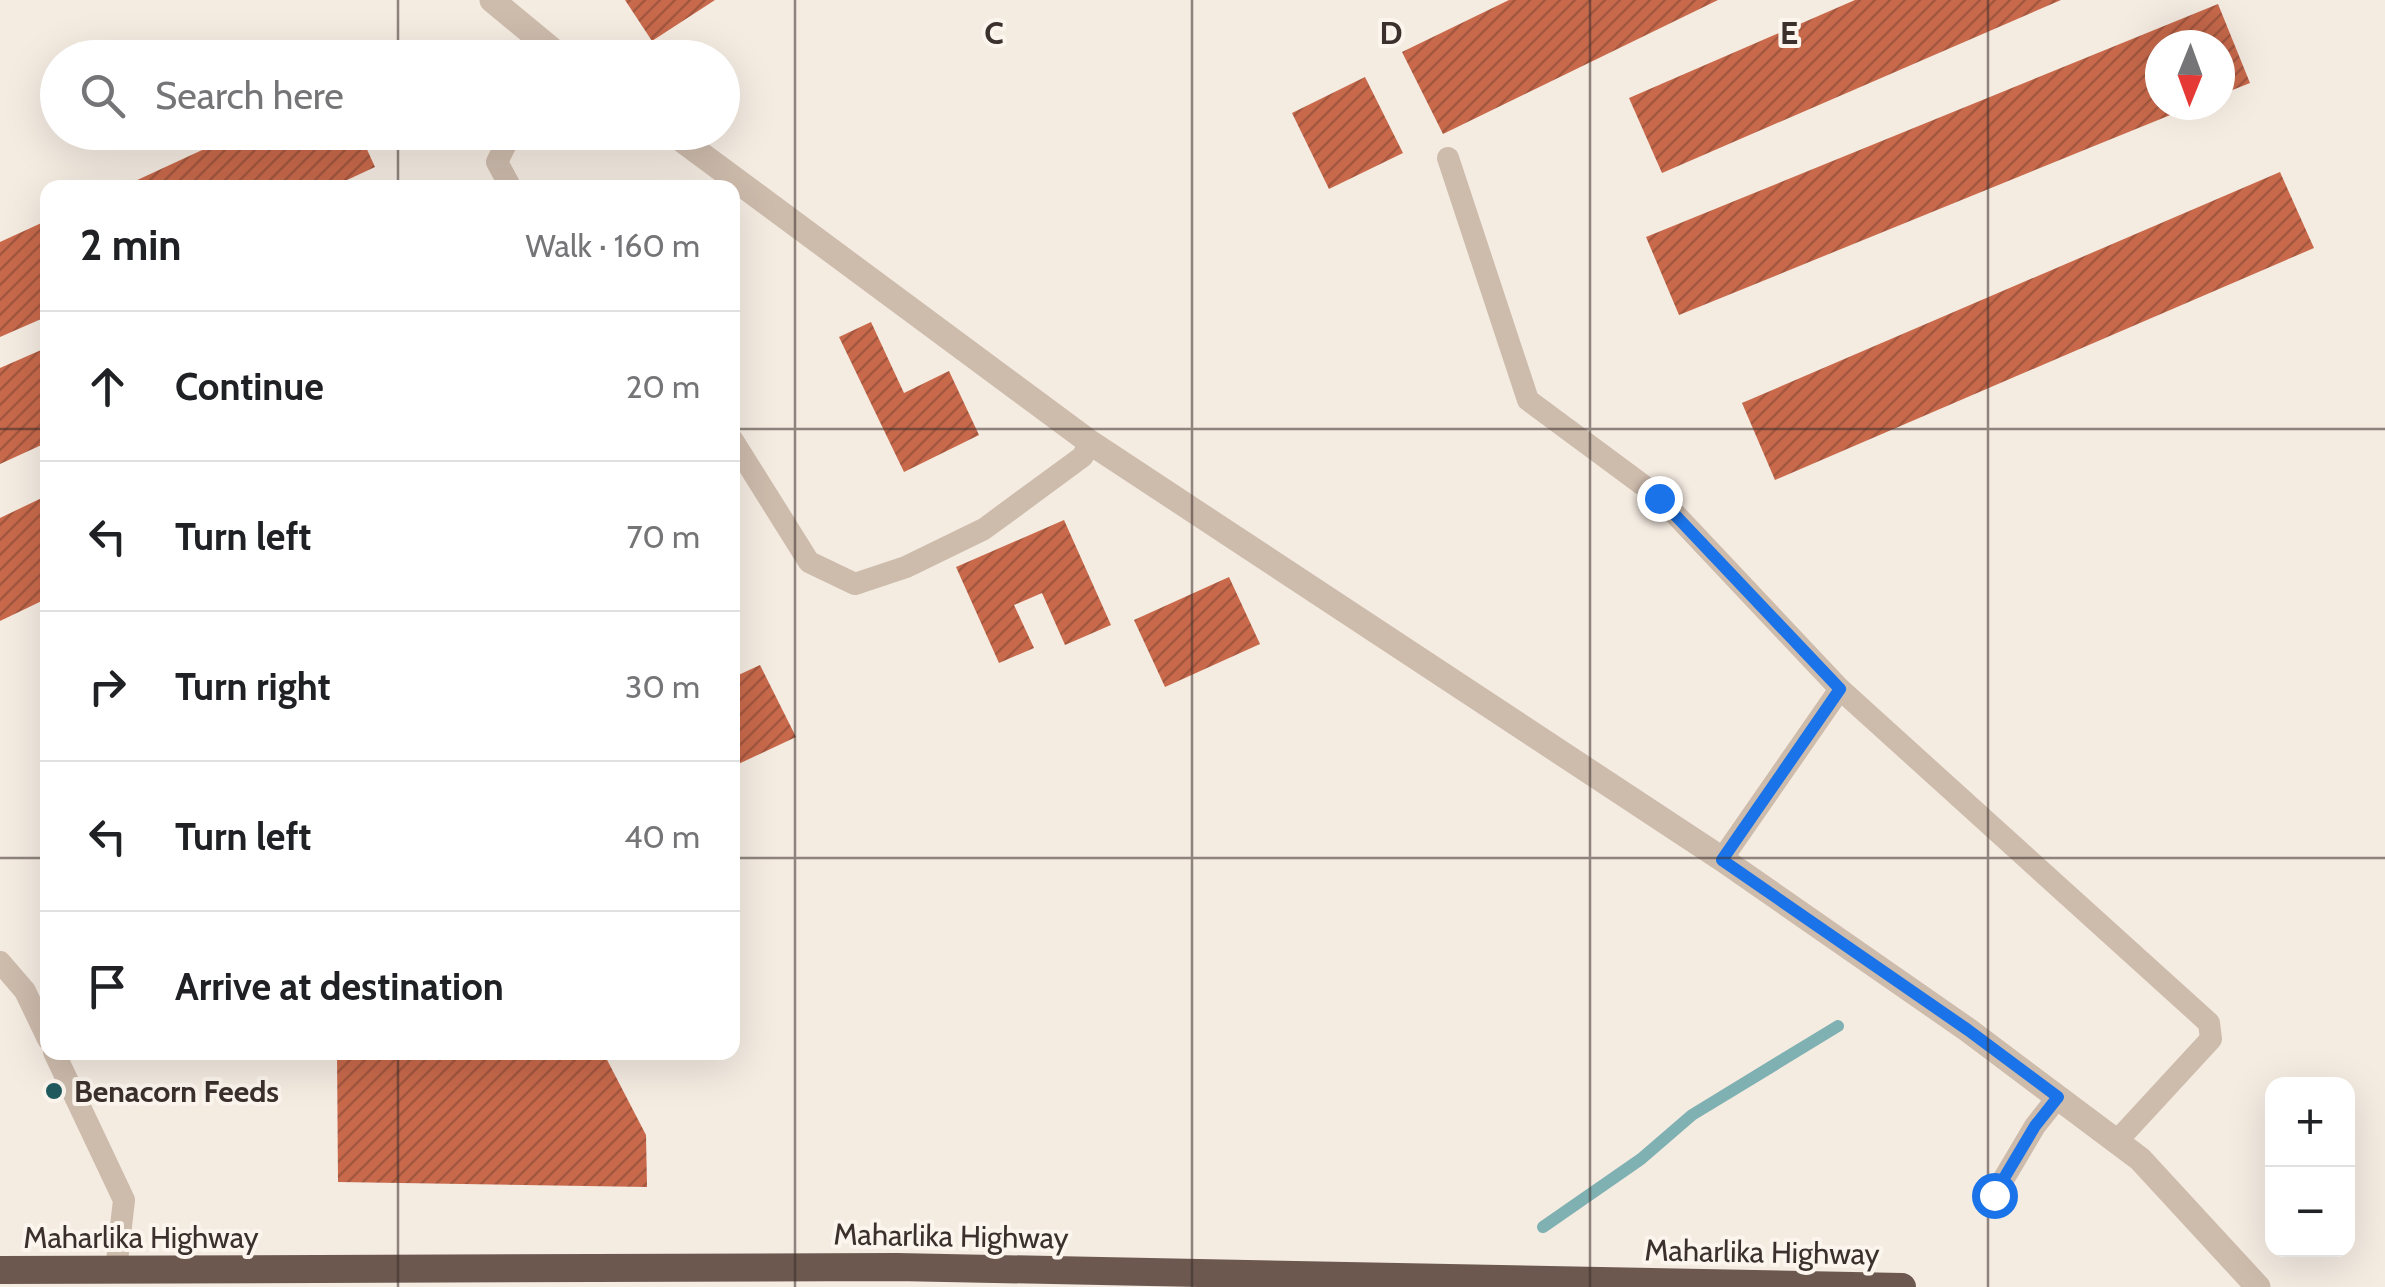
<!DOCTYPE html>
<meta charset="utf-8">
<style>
:root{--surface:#fff;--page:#f2f2f2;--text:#202124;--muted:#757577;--line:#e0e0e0}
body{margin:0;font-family:Cabin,sans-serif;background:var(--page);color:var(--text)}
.controls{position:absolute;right:30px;bottom:30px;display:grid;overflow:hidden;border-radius:20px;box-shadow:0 10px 40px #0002}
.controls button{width:90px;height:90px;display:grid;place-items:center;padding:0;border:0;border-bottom:2px solid var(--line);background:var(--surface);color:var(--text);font:50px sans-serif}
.compass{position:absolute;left:2145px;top:30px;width:90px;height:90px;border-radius:50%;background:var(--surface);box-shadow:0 10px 40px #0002;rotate:181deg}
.stop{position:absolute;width:30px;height:30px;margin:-22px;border:8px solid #1a73e8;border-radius:50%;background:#fff}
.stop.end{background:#1a73e8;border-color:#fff;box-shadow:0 2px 10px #0008}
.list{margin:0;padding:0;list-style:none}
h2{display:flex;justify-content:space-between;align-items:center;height:130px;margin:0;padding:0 40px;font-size:42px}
h2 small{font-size:32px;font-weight:400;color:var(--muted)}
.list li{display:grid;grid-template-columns:65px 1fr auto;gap:30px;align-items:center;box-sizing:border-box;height:150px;padding:0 40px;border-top:2px solid var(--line)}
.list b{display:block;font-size:38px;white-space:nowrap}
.list em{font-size:32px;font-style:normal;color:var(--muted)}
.icon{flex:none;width:55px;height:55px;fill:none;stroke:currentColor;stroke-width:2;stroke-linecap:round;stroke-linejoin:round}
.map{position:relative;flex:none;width:2385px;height:1287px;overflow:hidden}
.search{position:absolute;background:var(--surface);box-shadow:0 10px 40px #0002;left:40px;top:40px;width:700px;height:110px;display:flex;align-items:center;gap:25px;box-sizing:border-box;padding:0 35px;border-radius:55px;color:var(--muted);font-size:38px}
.panel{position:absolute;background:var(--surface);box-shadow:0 10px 40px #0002;left:40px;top:180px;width:700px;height:880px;border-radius:20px}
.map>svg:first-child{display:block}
</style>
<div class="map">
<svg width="2385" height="1287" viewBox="0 0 2385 1287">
<defs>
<pattern id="building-hatch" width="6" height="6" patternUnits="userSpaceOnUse" patternTransform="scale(2.5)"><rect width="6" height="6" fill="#c8694b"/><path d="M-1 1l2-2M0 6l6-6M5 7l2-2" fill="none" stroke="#a4573f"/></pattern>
</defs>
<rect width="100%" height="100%" fill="#f4ebe1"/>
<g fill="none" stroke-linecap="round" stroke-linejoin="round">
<path stroke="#7fb0b2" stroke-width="12" d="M1543,1227L1641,1159L1692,1115L1838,1026"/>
</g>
<g fill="url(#building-hatch)">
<path d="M625,0H715L652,41Z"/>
<path d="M1509,0H1718L1443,134L1402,52Z"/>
<path d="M1855,0H2061L1662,173L1629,98Z"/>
<path d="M2218,4L2250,83L2220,95V45H2160V105H2195L1679,315L1646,237Z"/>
<path d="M1365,77L1403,153L1329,189L1292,113Z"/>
<path d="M241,132H359L375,167L330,188H120Z"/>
<path d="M2280,172L2314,248L1775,480L1742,403Z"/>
<path d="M48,220V316L0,337V242Z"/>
<path d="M871,322L904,393L949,371L979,435L904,472L839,337Z"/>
<path d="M48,347V442L0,464V368Z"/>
<path d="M48,495V598L0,621V518Z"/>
<path d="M1064,520L1111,625L1065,645L1042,593L1014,605L1034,648L999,663L956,567Z"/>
<path d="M1229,577L1260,644L1165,687L1134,620Z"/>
<path d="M760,665L796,737L732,767V678Z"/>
<path d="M337,1052H603L646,1135L647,1187L338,1182Z"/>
</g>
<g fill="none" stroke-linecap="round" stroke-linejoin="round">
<g stroke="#cdbbac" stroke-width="22">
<path d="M1448,158L1528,400L1659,497L1840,689L2209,1023L2211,1039L2117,1141"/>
<path d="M511,188L497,162L512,132"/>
<path d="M732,439L809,562L855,584L906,567L984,529L1082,457L1091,443"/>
<path d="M1722,859L1840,689"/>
<path d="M0,962L25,991L48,1039"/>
<path d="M54,1052L124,1200L116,1270"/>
<path d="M1994,1195L2035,1126L2058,1097"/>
</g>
<g stroke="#cdbbac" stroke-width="25">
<path d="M492,0L562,58"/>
<path d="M671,132L1091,443L1722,859L1968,1030L2140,1159L2258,1287"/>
</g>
<path stroke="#6c584f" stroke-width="28" d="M0,1270L897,1267L1902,1287"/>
</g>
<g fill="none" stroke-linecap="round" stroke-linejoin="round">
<path stroke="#1a73e8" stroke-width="12" d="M1659,498L1840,689L1722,860L1968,1030L2058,1097L2035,1126L1994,1195"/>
</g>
<path fill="none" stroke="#3b302b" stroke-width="2.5" stroke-opacity="0.55" d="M398,0V58M795,0V1287M1192,0V1287M1590,0V1287M1988,0V1287M398,132V188M0,429H48M732,429H2385M0,858H48M732,858H2385M398,1052V1287"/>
<circle fill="#1f5a5e" stroke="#fbf5ee" stroke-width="4" cx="54" cy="1091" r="10"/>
<g text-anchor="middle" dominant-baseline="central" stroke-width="8" stroke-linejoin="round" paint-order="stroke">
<g font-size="30" font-weight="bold" fill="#3b302b" stroke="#fbf5ee" text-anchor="start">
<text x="74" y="1091">Benacorn Feeds</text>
</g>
<g font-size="30" fill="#3b302b" stroke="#fbf5ee">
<text transform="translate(951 1236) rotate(1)">Maharlika Highway</text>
<text x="141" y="1237">Maharlika Highway</text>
<text transform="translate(1762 1252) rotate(1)">Maharlika Highway</text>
</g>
</g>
<g font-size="32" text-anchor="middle" font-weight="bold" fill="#3b302b" stroke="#fbf5ee" stroke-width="8" stroke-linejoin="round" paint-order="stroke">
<text x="994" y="44">C</text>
<text x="1391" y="44">D</text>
<text x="1789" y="44">E</text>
</g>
</svg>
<div class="controls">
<button>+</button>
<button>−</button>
</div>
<svg class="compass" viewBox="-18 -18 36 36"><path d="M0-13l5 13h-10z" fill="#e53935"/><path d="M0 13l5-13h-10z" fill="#757577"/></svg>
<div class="stop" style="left:1994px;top:1195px"></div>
<div class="stop end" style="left:1659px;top:498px"></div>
<div class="search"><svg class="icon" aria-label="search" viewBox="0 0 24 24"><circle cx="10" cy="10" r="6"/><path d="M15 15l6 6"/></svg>Search here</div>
<section class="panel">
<h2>2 min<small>Walk · 160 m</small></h2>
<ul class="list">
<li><svg class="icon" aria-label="ahead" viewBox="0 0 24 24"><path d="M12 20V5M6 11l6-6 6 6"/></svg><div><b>Continue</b></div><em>20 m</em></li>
<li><svg class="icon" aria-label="left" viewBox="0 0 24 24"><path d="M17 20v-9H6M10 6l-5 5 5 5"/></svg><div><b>Turn left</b></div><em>70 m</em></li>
<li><svg class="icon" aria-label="right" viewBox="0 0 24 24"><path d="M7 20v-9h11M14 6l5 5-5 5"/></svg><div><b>Turn right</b></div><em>30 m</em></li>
<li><svg class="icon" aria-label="left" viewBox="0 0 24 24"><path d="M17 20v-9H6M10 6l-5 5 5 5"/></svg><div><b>Turn left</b></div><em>40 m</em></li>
<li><svg class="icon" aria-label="arrive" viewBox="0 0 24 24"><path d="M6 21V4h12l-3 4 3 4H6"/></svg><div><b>Arrive at destination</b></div></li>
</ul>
</section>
</div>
